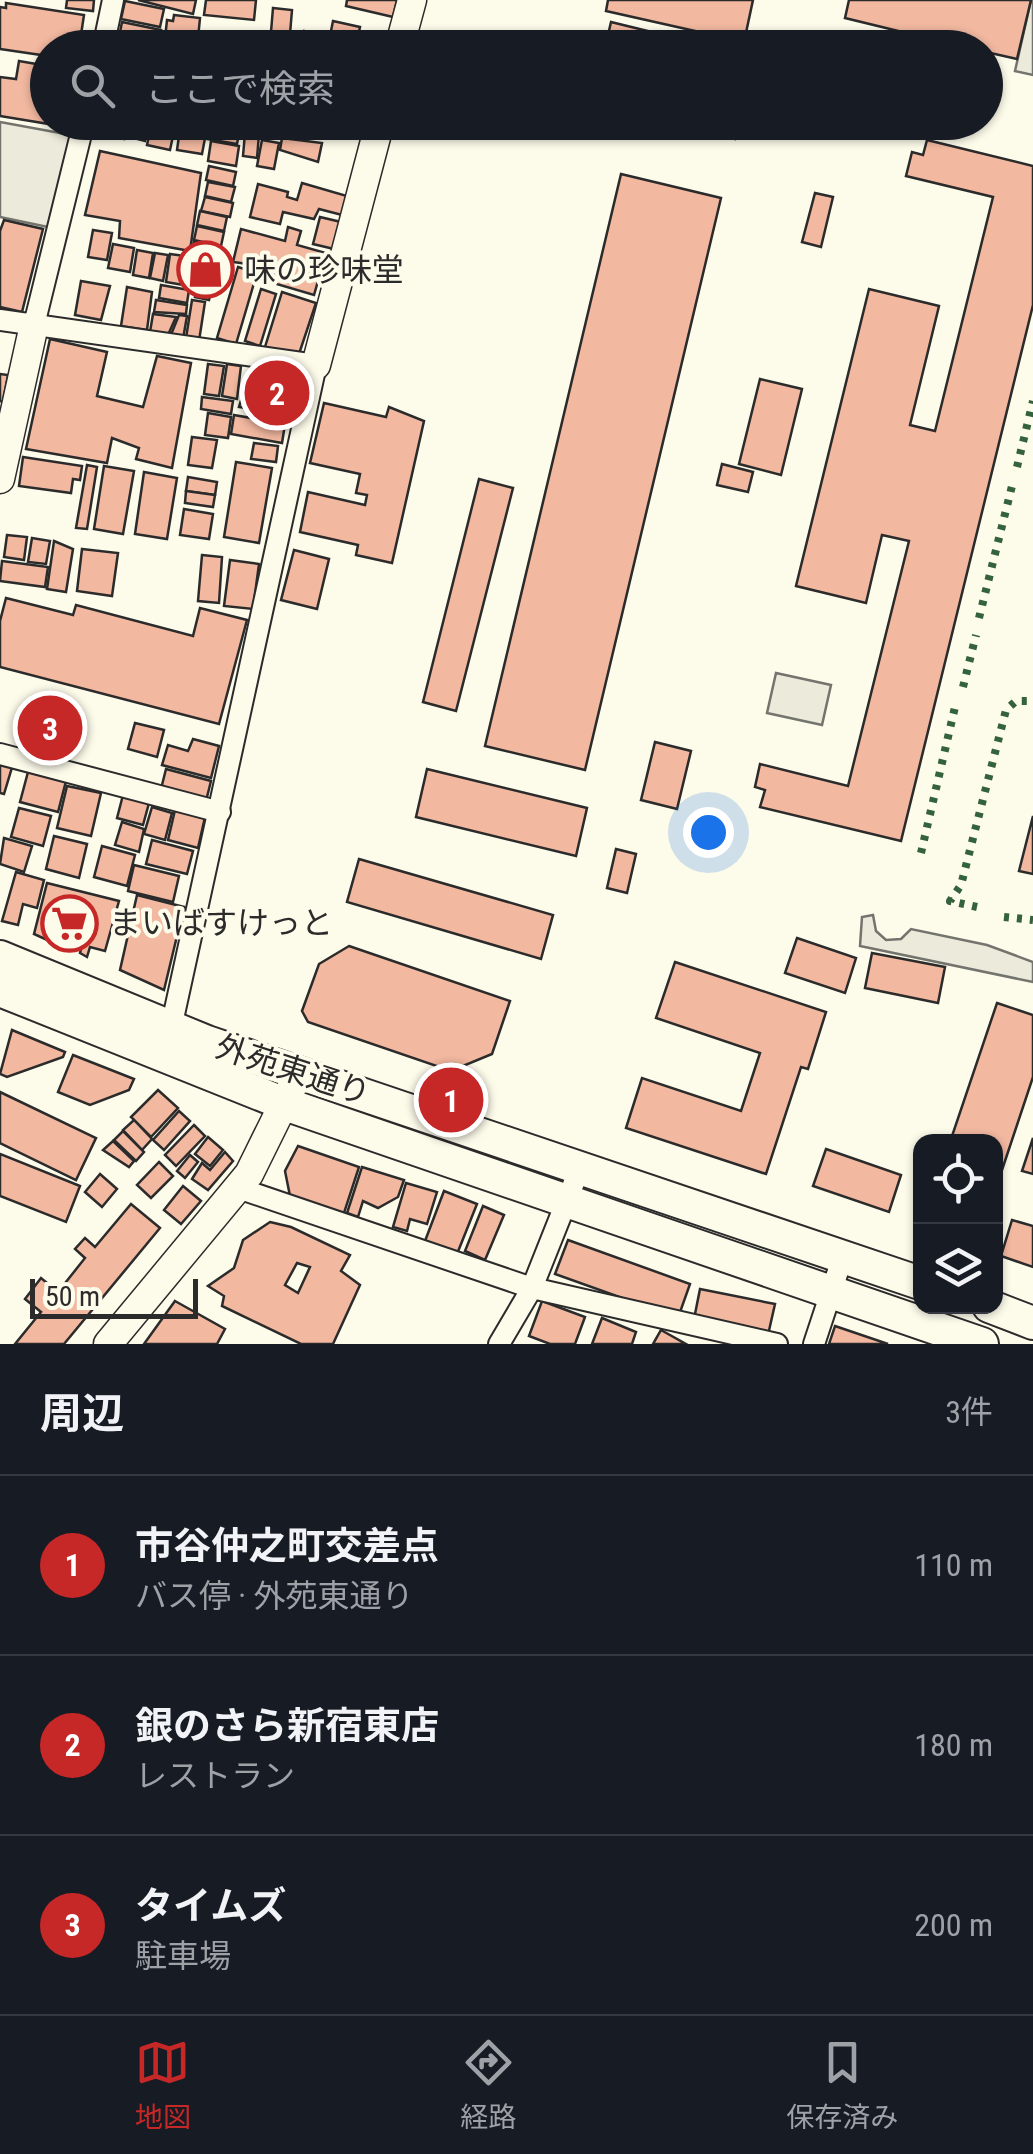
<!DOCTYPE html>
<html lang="ja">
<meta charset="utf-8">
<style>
:root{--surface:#171b24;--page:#20242c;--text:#f1f3f6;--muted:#9ea1a6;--line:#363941;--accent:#c62828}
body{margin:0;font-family:"Roboto Condensed","Noto Sans JP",sans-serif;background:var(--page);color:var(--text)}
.controls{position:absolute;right:30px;bottom:30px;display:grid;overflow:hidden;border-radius:20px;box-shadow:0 2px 8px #0004}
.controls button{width:90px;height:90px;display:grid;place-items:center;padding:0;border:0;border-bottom:2px solid var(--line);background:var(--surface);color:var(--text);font:50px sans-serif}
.scale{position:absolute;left:30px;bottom:25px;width:168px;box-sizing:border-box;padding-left:10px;border:5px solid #2b2b2b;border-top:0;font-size:28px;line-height:35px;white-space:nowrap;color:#2b2b2b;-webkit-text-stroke:8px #fdfbea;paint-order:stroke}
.you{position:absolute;left:708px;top:832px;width:35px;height:35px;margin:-25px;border:8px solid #fff;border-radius:50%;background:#1a73e8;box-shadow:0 0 0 15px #1a73e833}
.badge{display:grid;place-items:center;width:65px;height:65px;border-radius:50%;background:var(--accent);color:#fff;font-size:32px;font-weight:700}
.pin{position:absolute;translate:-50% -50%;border:5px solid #fff;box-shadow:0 2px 10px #0006}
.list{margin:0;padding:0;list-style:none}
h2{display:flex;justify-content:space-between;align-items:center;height:130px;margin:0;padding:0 40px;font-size:42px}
h2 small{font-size:32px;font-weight:400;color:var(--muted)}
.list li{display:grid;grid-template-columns:65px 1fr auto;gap:30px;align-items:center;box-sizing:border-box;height:180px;padding:0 40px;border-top:2px solid var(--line)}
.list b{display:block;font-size:38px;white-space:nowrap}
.list p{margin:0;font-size:32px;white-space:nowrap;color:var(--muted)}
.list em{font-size:32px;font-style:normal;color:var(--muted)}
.icon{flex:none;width:55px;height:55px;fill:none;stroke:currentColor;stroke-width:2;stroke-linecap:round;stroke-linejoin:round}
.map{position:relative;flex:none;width:1033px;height:1344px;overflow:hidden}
.search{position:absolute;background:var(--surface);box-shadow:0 2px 8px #0004;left:30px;right:30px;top:30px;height:110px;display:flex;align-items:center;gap:25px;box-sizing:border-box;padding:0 35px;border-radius:55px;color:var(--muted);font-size:38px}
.sheet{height:670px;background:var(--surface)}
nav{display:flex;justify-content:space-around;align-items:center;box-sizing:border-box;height:140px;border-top:2px solid var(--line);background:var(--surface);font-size:28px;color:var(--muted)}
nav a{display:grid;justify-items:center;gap:5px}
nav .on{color:var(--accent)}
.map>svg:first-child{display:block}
</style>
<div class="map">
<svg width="1033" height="1344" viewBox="0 0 1033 1344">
<rect width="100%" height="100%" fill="#fdfbea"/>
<g fill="#ecebdb" stroke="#74746e" stroke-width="2.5">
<path d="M1031,0H1033V75L1015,71Z"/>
<path d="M0,122L71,135L48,227L0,217Z"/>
<path d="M776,673L831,685L822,725L767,713Z"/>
<path d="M873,915L876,931L886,940L901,939L911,929L987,945L1033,962V982L860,946L862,917Z"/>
</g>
<g fill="#f2b8a0" stroke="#2b2b2b" stroke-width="2.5" fill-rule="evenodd">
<path d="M67,0H94L93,11L66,8Z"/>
<path d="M138,0H196L193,14Z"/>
<path d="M206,0H256L254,20L204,15Z"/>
<path d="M347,0H397L393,17L346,6Z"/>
<path d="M608,0H753L744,42L606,11Z"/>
<path d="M849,0H1031L1017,59L986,52V48H968L845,18Z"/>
<path d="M125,1L164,9L160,27L121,19Z"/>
<path d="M6,3L84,15L79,48H48V56L0,49V7L6,8Z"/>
<path d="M273,8L292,10L290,34L271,32Z"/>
<path d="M174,15L200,18L197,48H164L167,20L173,21Z"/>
<path d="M333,21L360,27L357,41L330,36Z"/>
<path d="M122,22L161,30L157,48H117Z"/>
<path d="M611,22L717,48H605Z"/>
<path d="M304,31L341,41L340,48H299Z"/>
<path d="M207,32L233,35L232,48H205Z"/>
<path d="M271,32L290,34L288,47L261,48L262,38L270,39Z"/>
<path d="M909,38L941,46L940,48H907Z"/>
<path d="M19,61L48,66V122H62L61,126L0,116V77L16,79Z"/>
<path d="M97,122H127L124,139L95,132Z"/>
<path d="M133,122H149L145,141L130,137Z"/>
<path d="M152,122H176L170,150L147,145Z"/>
<path d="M181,122H208L202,154L177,150Z"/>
<path d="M266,122H287L284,135L265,131Z"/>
<path d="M288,122H313L309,139L286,134Z"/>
<path d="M668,122H739L735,139Z"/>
<path d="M210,123L240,128L237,144L207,139Z"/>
<path d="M245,133L259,134L257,158L243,156Z"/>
<path d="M282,138L322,143L318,162L280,150Z"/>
<path d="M262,140L279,143L274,169L257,166Z"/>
<path d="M927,140L1033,166V305L901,841L760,807L765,790L755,787L760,764L848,786L909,541L882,535L866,603L796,586L869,289L939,306L910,425L935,431L993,197L906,176L912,152L923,155Z"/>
<path d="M211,141L239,146L236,166L208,161Z"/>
<path d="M100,151L201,173L190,251L119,238L120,221L85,215Z"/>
<path d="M209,166L236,172L233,186L206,180Z"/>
<path d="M621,174L721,198L585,770L485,746Z"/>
<path d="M208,182L235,187L231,202L205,196Z"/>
<path d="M302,183L347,196L342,215L319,209L314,219L283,212L280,224L250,217L258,184L288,192L287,197L297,200Z"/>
<path d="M815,193L833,197L821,247L802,242Z"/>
<path d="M205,197L233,203L230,217L201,211Z"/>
<path d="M200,211L227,217L224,231L197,225Z"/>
<path d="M320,217L341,222L334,249L313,244Z"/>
<path d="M4,220L43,229L22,312L0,307V231Z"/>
<path d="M197,226L224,232L221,246L194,240Z"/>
<path d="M288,227L301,231L297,245L326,253L314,295L273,283L277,268L233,262L241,229L285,241Z"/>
<path d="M93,230L112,233L107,260L88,257Z"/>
<path d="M194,241L221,247L218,261L191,255Z"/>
<path d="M113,244L134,248L130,272L108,268Z"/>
<path d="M137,250L153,253L149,278L133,275Z"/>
<path d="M155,253L168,255L163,281L150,278Z"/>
<path d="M170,254L200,258L195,287L166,282Z"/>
<path d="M204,260L218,263L209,300L195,297Z"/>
<path d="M238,267L257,273L236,344L217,338Z"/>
<path d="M81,281L110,286L101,320L75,315Z"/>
<path d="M161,285L189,290L187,303L159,298Z"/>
<path d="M127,287L152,292L147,330L121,326Z"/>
<path d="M261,289L276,294L260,346L245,341Z"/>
<path d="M282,292L316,303L299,354L265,347Z"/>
<path d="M156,300L187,305L186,314L154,312Z"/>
<path d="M192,300L205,302L199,341L186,338Z"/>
<path d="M153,314L176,317L168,335L150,332Z"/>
<path d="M179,315L187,316L183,339L170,337Z"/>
<path d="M50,339L107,352L97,396L143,407L157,356L191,363L172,468L136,459L139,448L112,438L107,463L26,449Z"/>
<path d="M208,364L224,366L219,396L204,394Z"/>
<path d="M227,364L241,366L237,399L222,396Z"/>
<path d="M254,368L299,375L293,415L239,407L246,384L251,385Z"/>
<path d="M0,374L8,375L3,402L0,401Z"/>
<path d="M760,379L802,389L781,475L739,464Z"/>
<path d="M202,397L233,401L231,414L201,409Z"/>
<path d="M324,403L386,417L389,407L424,421L392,563L356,555L358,545L300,532L308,492L365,505L367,495L356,493L360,474L310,463Z"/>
<path d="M208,413L231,417L228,438L205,435Z"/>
<path d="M234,415L285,424L282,443L231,434Z"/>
<path d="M192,437L217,440L212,468L188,465Z"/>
<path d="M254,443L278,446L276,462L251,459Z"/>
<path d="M23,457L82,466L80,480L73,479L71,493L19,486Z"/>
<path d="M236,462L272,468L259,543L224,537Z"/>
<path d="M722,464L753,472L748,492L717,485Z"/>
<path d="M87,465L97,467L87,529L76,528Z"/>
<path d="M104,466L134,471L123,534L94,529Z"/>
<path d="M144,472L177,478L167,539L135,534Z"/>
<path d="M188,477L217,482L215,495L186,491Z"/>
<path d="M479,479L513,488L456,711L423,702Z"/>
<path d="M186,491L215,495L213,507L185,503Z"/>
<path d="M184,509L213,514L209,539L180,535Z"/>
<path d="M7,535L27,537L24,560L4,557Z"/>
<path d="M32,538L50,541L46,564L28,562Z"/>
<path d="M54,541L73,549L66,592L47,589Z"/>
<path d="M82,549L118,553L112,596L77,591Z"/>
<path d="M294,550L329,559L317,609L281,600Z"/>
<path d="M202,555L222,557L219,603L198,601Z"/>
<path d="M230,560L259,564L253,609L224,606Z"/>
<path d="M2,561L48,567L45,587L0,581Z"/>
<path d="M6,598L73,615L76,605L193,636L200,608L247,620L219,724L0,667V621Z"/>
<path d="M135,723L164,730L157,757L128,749Z"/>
<path d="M193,739L219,746L211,778L162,765L168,745L188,751Z"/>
<path d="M655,742L691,751L677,809L641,800Z"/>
<path d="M0,760L13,764L4,794L0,793Z"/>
<path d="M166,769L211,781L206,801L161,789Z"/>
<path d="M427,769L587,808L576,856L416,817Z"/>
<path d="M28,772L66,781L58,812L20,802Z"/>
<path d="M67,786L101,793L91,836L57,828Z"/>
<path d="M123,795L149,803L143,825L117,818Z"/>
<path d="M152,807L172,813L165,840L144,834Z"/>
<path d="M19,808L51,816L43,846L11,837Z"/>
<path d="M175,810L205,817L198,848L168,840Z"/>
<path d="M1033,816V874L1019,871Z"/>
<path d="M122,822L144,829L139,852L115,845Z"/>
<path d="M54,836L87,844L79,878L46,869Z"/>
<path d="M4,838L32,846L24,872L0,864Z"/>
<path d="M152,840L193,851L187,874L146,864Z"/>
<path d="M102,846L135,855L127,886L94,877Z"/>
<path d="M616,849L636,854L627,893L607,888Z"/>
<path d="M359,859L553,915L541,959L347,902Z"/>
<path d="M134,865L179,876L173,902L128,891Z"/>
<path d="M16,872L44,880L37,908L23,904L18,925L2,921Z"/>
<path d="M47,883L119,901L105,951L90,947L87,957L80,953L87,928L62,921L56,944L34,934Z"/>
<path d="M137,895L184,907L164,990L120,970Z"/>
<path d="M797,938L856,958L845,993L785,973Z"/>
<path d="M349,946L510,1001L492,1054L451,1071L308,1022L302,1011L319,964Z"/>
<path d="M872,953L945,967L938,1003L865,988Z"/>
<path d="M675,962L826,1012L808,1069L801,1067L766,1174L626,1128L642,1078L741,1111L760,1053L656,1018Z"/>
<path d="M997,1003L1033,1015V1077L996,1188V1142H950Z"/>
<path d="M12,1030L65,1052L63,1057L7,1077L0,1074Z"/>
<path d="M73,1055L134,1079L129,1090L90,1105L58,1092Z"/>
<path d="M158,1090L178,1108L151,1137L131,1117Z"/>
<path d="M0,1092L96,1138L76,1180L0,1143Z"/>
<path d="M179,1111L190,1121L164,1150L153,1140Z"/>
<path d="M134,1120L152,1139L142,1150L123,1130Z"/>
<path d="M194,1125L205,1136L176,1166L165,1155Z"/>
<path d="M123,1131L144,1152L136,1161L114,1140Z"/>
<path d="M208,1137L223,1150L210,1166L195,1154Z"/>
<path d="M1033,1138V1174L1022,1171Z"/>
<path d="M113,1141L134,1161L129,1167L103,1150Z"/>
<path d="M298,1146L359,1167L344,1213L290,1196L285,1171Z"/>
<path d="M826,1149L901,1175L889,1212L813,1186Z"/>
<path d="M225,1152L233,1161L208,1190L192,1179L202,1163L210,1170Z"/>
<path d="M0,1154L80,1186L66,1222L0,1196Z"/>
<path d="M190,1155L198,1162L185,1178L177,1171Z"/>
<path d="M159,1162L173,1176L151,1198L137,1185Z"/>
<path d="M362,1167L404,1180L398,1197L378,1208L363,1201L358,1217L347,1213Z"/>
<path d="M100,1174L117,1189L102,1207L85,1192Z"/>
<path d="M406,1183L437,1192L427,1224L410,1219L407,1231L393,1227Z"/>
<path d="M183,1186L201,1201L181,1224L164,1210Z"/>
<path d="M444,1191L477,1204L457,1254L425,1241Z"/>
<path d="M131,1204L160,1228L64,1344H15L41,1312L25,1299L41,1278L58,1292L85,1258L75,1249L85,1238L95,1247Z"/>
<path d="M483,1206L504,1215L485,1260L465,1251Z"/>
<path d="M1012,1220L1033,1226V1267L1001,1256Z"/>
<path d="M270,1222L291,1227L350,1255L341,1271L360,1285L333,1344H301L222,1306L224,1296L208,1286L234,1268L243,1240ZM297,1263L310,1267L298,1293L285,1285Z"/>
<path d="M568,1240L690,1284L678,1318L555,1274Z"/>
<path d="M700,1289L775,1304L768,1335L694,1319Z"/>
<path d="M175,1301L225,1329L217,1344H144Z"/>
<path d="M542,1301L585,1317L575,1344H550L529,1336Z"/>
<path d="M602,1318L636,1332L632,1344H592Z"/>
<path d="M835,1326L888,1344H829Z"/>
<path d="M661,1330L686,1344H653Z"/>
</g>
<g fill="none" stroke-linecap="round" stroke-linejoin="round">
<defs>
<g id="street">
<path d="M103,48L113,0"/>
<path d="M0,320L316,365L171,1028"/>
<path d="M34,325L84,122"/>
<path d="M0,754L220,812"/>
<path d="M238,1188L532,1288L777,1344"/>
<path d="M499,1344L532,1288L581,1165"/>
<path d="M814,1344L843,1256"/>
</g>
<g id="secondary">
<path d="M399,48L412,0"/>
<path d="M316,365L380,122"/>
<path d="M0,479L34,325"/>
<path d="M108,1344L249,1174L292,1087"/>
</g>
<g id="primary">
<path d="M0,957L207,1042L920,1283"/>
<path d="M0,990L285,1104L982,1344"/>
<path d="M989,1306L1033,1323"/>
</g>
</defs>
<use href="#street" stroke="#2b2b2b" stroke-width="24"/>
<use href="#secondary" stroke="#2b2b2b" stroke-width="31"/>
<use href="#primary" stroke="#2b2b2b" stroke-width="36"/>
<use href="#street" stroke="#fdfbea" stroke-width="20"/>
<use href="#secondary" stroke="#fdfbea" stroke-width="28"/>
<use href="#primary" stroke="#fdfbea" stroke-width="32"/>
<g stroke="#34623c" stroke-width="8" stroke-dasharray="5 8" stroke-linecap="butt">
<path d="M1017,467L1033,401"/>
<path d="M979,618L1013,482"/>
<path d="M963,687L976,635"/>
<path d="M921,853L955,707"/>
<path d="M977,907L950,901L961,885L1006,710L1016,701H1032"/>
<path d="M1004,917L1033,920"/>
</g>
</g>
<defs>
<symbol id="shop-ring" viewBox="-11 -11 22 22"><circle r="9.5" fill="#fdfbea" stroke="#c62828" stroke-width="1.5"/><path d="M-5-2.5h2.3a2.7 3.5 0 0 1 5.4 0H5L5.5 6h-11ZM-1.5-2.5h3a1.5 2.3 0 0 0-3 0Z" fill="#c62828"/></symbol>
<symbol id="supermarket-ring" viewBox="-11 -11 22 22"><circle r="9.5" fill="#fdfbea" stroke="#c62828" stroke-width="1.5"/><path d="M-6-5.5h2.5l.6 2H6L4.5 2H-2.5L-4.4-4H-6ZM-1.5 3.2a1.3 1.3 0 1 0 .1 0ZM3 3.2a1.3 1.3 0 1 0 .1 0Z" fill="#c62828"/></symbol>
</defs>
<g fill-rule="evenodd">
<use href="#shop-ring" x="174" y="238" width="63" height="63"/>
<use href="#supermarket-ring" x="38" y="892" width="63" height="63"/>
</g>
<g text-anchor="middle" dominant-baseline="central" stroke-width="8" stroke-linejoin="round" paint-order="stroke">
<g font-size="32" fill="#2b2b2b" stroke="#fdfbea" text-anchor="start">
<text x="244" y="270">味の珍味堂</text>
<text x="109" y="923">まいばすけっと</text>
</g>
<g font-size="32" fill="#2b2b2b" stroke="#fdfbea">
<text transform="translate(293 1070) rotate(18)">外苑東通り</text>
</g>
</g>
</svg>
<div class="controls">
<button><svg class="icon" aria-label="locate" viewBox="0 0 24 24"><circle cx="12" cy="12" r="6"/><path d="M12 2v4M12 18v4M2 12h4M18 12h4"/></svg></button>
<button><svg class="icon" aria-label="layers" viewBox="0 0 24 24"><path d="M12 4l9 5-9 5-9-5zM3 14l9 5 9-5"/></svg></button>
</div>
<div class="scale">50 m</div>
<div class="you"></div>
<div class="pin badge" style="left:451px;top:1100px">1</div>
<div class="pin badge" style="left:277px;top:393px">2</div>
<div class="pin badge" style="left:50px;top:728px">3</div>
<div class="search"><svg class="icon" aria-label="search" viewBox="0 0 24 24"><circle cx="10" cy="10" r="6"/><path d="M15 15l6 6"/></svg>ここで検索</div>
</div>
<section class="sheet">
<h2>周辺<small>3件</small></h2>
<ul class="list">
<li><span class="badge">1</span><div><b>市谷仲之町交差点</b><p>バス停 · 外苑東通り</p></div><em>110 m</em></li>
<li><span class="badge">2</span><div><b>銀のさら新宿東店</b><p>レストラン</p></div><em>180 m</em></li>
<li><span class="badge">3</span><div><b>タイムズ</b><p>駐車場</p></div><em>200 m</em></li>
</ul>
</section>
<nav>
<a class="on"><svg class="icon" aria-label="map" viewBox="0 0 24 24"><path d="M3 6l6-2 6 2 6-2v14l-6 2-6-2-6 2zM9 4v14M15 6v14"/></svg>地図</a>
<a><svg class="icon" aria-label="directions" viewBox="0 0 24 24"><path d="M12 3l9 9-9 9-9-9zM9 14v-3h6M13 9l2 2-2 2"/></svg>経路</a>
<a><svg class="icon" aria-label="saved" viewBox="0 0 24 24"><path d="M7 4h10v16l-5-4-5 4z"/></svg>保存済み</a>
</nav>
